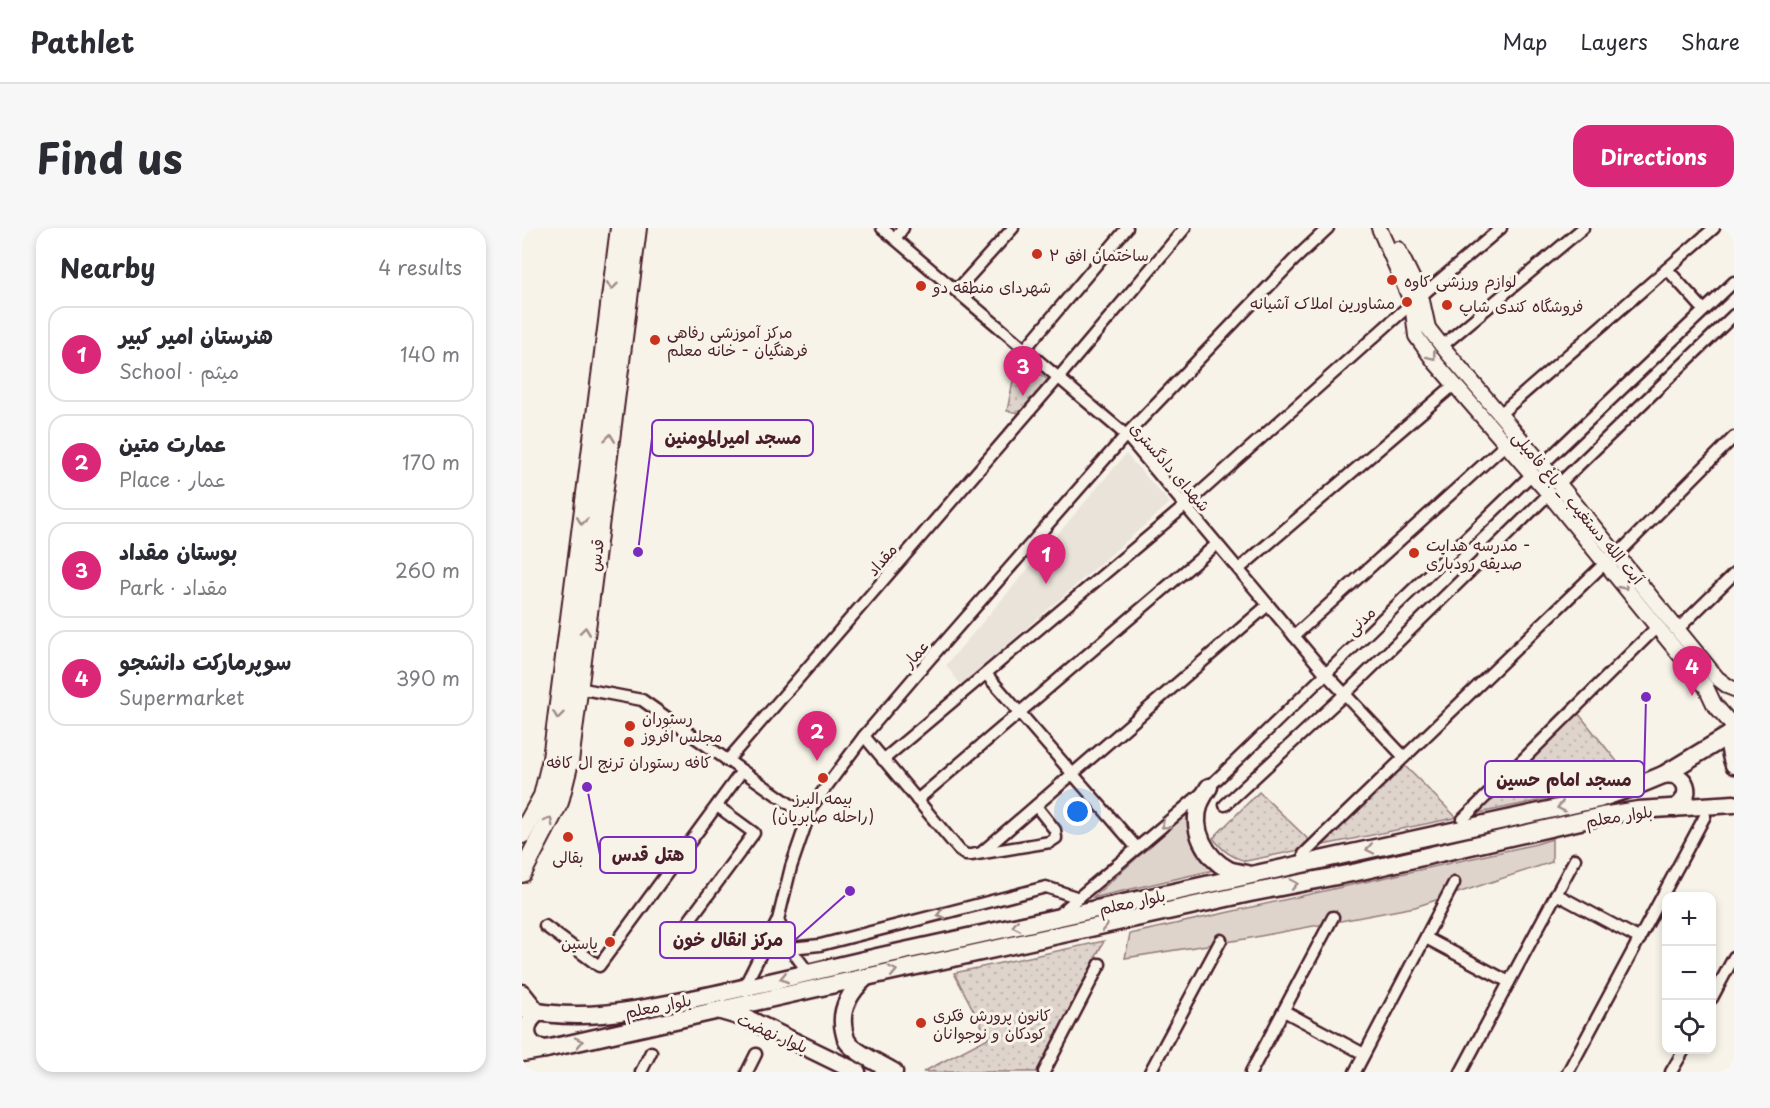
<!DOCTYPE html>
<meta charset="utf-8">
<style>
:root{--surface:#fff;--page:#f7f7f7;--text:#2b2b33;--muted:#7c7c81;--line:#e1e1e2;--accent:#db2777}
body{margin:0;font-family:"Playpen Sans","Playpen Sans Arabic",sans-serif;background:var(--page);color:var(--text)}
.controls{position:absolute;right:18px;bottom:18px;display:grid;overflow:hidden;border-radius:12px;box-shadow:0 3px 9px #0003}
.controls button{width:54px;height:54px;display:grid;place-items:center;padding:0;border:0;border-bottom:2px solid var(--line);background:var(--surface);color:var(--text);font:30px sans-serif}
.you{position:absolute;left:556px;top:584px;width:21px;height:21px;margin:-15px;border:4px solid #fff;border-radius:50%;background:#1a73e8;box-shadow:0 0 0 9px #1a73e833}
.badge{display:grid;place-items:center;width:39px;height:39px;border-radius:50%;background:var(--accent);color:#fff;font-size:20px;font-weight:700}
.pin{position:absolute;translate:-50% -50px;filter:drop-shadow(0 2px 3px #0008)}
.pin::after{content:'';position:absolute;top:32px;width:21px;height:18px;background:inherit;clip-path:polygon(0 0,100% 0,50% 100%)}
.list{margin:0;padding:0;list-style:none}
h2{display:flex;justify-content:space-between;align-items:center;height:78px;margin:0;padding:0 24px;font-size:26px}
h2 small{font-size:20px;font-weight:400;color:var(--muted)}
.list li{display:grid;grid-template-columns:39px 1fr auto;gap:18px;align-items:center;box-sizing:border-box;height:96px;margin:0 12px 12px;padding:0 12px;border:2px solid var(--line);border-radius:18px}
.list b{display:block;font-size:22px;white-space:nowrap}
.list p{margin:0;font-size:20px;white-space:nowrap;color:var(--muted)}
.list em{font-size:20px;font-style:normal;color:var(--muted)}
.icon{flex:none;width:33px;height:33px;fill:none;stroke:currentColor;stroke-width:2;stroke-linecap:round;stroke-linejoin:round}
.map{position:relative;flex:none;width:1212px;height:844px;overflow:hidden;border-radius:18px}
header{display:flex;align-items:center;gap:36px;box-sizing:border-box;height:84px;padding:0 30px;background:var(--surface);border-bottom:2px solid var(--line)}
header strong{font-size:28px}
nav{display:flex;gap:33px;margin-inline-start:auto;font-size:21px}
.intro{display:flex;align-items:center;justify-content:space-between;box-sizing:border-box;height:144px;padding:0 36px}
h1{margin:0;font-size:42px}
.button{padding:15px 27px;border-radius:18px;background:var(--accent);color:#fff;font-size:21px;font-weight:700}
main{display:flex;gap:36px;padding:0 36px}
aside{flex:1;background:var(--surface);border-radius:18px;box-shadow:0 3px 9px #0003}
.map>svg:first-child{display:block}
</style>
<header>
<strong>Pathlet</strong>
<nav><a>Map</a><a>Layers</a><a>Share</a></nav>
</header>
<div class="intro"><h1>Find us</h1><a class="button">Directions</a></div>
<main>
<aside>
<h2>Nearby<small>4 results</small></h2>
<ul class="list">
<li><span class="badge">1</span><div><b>هنرستان امیر کبیر</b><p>School · میثم</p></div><em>140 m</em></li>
<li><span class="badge">2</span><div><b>عمارت متین</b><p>Place · عمار</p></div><em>170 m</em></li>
<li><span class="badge">3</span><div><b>بوستان مقداد</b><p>Park · مقداد</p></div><em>260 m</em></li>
<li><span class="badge">4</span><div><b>سوپرمارکت دانشجو</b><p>Supermarket</p></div><em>390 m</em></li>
</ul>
</aside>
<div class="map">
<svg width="1212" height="844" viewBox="0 0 1212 844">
<defs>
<pattern id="park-dots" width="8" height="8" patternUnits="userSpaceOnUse" patternTransform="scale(1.5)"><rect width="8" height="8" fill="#ded4cc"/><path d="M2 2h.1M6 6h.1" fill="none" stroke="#c0b6af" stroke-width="1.8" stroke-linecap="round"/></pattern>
</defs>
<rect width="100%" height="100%" fill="#f7f3e8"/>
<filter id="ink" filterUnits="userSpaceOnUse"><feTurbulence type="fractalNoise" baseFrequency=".0167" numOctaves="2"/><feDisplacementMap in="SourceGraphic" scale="12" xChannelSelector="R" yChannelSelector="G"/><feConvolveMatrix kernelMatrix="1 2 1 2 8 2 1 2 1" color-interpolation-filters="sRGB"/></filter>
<g filter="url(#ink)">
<path fill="#eae3da" d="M604,226L648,275L454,444L460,454L445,465L424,437Z"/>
<g fill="#ded4cc" stroke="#947a7c" stroke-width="1.5">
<path d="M664,586L679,627L692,642L570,670Z"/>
<path d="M1030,611V634L893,679L723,711L603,730L608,706L1014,616Z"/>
</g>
<g fill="url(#park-dots)" stroke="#947a7c" stroke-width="1.5">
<path d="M496,128L527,153L498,185L485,183Z"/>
<path d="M1048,475L1105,546L1068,562L724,633C709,629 701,623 691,610L737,564L791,616L875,530L934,589Z"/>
<path d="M582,713L515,844H401L466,810L432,745Z"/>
</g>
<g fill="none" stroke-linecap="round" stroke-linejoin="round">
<defs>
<g id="minor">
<path d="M360,0L604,207L804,446L882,529"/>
<path d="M373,11L381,0"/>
<path d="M1145,41L1182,82"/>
<path d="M434,63L491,0"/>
<path d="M899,68L979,0"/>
<path d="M920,118L1061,0"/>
<path d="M503,121L605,0"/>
<path d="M978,186L1192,0"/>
<path d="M1020,237L1212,54"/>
<path d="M1037,256L1212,87"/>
<path d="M1095,327L1212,209"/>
<path d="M717,341L933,156"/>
<path d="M1156,401L1212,346"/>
<path d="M772,408L984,216"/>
<path d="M464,446L615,620"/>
<path d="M56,460L120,472L286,589"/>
<path d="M342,508L438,623L444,627H449L528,614L534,610L533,602L514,578"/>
<path d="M361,532L663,278L890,75"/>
<path d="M205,533L537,149L663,0"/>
<path d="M395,572L695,316"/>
<path d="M703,577L823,466L1027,266"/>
<path d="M941,591L1135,399"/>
<path d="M459,625L746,377"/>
<path d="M782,626L1083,335"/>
<path d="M1034,666L1118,711"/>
<path d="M536,687L687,559L1010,246"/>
<path d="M256,692L269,639L290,578L342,508L406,433L604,207L772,32L806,0"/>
<path d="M23,698L77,738L220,543"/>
<path d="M904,710L987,754"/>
<path d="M268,720L298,717L524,659L557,670"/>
<path d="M146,721L232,605L195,578"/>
<path d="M222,759L256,692L268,720L286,744"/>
<path d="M1190,770L1212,729"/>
<path d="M762,783L842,826"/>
<path d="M119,844L129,824"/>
<path d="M225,844L234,826"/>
<path d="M522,844L578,736"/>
<path d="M628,844L699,712"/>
<path d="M729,844L811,689"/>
<path d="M833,844L932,655"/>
<path d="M939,844L1053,631"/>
<path d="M1046,844L1183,588"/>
<path d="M1149,844L1162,822"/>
</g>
<g id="tertiary">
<path d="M857,0L890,75L894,108L912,133L1027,266L1184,459L1192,476L1212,499"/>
<path d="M876,21L899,68L906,100L924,123L1037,256L1195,450L1207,459L1212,461"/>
</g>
<g id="secondary">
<path d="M1212,499C1205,511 1207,524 1212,537"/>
<path d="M1141,547C1165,543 1173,568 1153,580"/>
<path d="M687,559C684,564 680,570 678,575C668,602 684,630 707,642C713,644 719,645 725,646"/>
<path d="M344,749C328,764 317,781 322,803C323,806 323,810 325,813C331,824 361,837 372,844"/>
<path d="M0,765L16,785C0,796 1,819 24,821"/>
<path d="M0,781C60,795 116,782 175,770C238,757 301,741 364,727C601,675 839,623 1077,571L1112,559L1141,547L1207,507"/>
<path d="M199,783L226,791L335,844"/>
<path d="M0,825L24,821L344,749L728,665L835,644L1080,588L1116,582L1212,576"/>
</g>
<g id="primary">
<path d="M0,606L21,568L30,531L98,0"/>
<path d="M0,645L37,574L47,534L115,0"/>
</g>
</defs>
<use href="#minor" stroke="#4a1f2b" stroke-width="15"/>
<use href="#tertiary" stroke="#4a1f2b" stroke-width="18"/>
<use href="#secondary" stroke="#4a1f2b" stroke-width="21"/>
<use href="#primary" stroke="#4a1f2b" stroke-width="22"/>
<use href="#minor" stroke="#f7f3e8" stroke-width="10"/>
<use href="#tertiary" stroke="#f7f3e8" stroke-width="14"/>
<use href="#secondary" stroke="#f7f3e8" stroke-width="16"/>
<use href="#primary" stroke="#f7f3e8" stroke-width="18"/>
</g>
<defs><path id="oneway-chevron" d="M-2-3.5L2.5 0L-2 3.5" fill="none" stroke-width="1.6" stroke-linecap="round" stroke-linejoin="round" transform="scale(1.5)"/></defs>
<g stroke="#a0898a">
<use href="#oneway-chevron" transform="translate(90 58) rotate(97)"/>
<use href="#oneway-chevron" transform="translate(910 128) rotate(52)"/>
<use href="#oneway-chevron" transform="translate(88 210) rotate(-83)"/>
<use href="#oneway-chevron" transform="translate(60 293) rotate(97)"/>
<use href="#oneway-chevron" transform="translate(1102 358) rotate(51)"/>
<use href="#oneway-chevron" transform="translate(63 403) rotate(-83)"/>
<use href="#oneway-chevron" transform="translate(36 487) rotate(97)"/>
<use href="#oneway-chevron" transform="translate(1039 579) rotate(168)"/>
<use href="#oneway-chevron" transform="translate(27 593) rotate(-63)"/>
<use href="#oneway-chevron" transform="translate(643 597) rotate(140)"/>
<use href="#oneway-chevron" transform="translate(848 621) rotate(168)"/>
<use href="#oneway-chevron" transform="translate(772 656) rotate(-11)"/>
<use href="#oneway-chevron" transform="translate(419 686) rotate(166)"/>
<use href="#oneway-chevron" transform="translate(582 697) rotate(-12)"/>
<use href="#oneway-chevron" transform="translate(494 698) rotate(168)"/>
<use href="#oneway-chevron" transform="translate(371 743) rotate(-12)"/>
<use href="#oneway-chevron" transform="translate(262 750) rotate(167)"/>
<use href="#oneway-chevron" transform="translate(57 814) rotate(-12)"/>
</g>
</g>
<g fill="#c8321e" stroke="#f7f3e8" stroke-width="2">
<circle cx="515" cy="26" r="6"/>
<circle cx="870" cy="52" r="6"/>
<circle cx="399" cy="58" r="6"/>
<circle cx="885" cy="74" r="6"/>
<circle cx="925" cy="77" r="6"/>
<circle cx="133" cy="112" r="6"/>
<circle cx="892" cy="325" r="6"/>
<circle cx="108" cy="498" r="6"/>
<circle cx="107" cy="514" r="6"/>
<circle cx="301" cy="550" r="6"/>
<circle cx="46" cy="609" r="6"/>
<circle cx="88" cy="714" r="6"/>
<circle cx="399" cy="795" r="6"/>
</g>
<g text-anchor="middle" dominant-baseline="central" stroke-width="6" stroke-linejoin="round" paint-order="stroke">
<g font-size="16" fill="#4a1f2b" stroke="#f7f3e8" text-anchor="start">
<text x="527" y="26">ساختمان افق ۲</text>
<text x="882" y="52">لوازم ورزشی کاوه</text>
<text x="411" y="58">شهردای منطقه دو</text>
<text x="873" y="74" text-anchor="end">مشاورین املاک آشیانه</text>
<text x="937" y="77">فروشگاه کندی شاپ</text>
<text x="145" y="103">مرکز آموزشی رفاهی<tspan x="145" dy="18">فرهنگیان - خانه معلم</tspan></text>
<text x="904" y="316">مدرسه هدایت -<tspan x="904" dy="18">صدیقه رودباری</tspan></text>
<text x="120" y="489">رستوران<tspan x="120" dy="18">مجلس افروز</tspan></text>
<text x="107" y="533" text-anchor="middle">کافه رستوران ترنج ال کافه</text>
<text x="301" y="569" text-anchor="middle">بیمه البرز<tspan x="301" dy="18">(راحله صابریان)</tspan></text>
<text x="46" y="628" text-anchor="middle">بقالی</text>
<text x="76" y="714" text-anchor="end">یاسین</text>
<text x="411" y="786">کانون پرورش فکری<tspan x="411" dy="18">کودکان و نوجوانان</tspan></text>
</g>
<g font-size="16" fill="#4a1f2b" stroke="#f7f3e8">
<text transform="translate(649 238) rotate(49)">شهدای دادگستری</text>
<text transform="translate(1057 279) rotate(50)">آیت الله دستغیب _ باغ فامیلی</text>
<text transform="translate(73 327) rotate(-83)">قدس</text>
<text transform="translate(359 331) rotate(-49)">مقداد</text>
<text transform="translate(838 392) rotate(-44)">مدنی</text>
<text transform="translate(393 425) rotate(-49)">عمار</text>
<text transform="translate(1097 587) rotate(-9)">بلوار معلم</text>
<text transform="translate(610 673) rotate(-12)">بلوار معلم</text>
<text transform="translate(136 777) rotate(-11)">بلوار معلم</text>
<text transform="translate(251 804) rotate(24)">بلوار نهضت</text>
</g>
</g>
<path fill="none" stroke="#7b2cbf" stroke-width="2" d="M116 324L130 210M1124 469L1122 551M65 559L78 627M328 663L273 712"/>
<g fill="#7b2cbf" stroke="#f7f3e8" stroke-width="2">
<circle cx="116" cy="324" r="6"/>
<circle cx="1124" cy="469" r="6"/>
<circle cx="65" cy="559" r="6"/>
<circle cx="328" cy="663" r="6"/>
</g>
<g fill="#f7f3e8" stroke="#7b2cbf" stroke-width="2">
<rect x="130" y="192" width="161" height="36" rx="6"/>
<rect x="963" y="533" width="159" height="36" rx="6"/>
<rect x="78" y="609" width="96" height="36" rx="6"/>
<rect x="138" y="694" width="135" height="36" rx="6"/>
</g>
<g font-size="18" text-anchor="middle" font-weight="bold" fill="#4a1f2b">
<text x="211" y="216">مسجد امیرالمومنین</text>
<text x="1042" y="558">مسجد امام حسین</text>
<text x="126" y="633">هتل قدس</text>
<text x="206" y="718">مرکز انقال خون</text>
</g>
</svg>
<div class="controls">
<button>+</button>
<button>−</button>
<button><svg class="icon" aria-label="locate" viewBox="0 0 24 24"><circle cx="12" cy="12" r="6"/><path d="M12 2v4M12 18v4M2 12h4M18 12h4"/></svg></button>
</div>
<div class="you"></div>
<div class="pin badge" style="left:524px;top:356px">1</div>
<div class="pin badge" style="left:295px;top:533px">2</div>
<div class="pin badge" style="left:501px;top:168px">3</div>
<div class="pin badge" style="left:1170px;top:468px">4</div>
</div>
</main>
